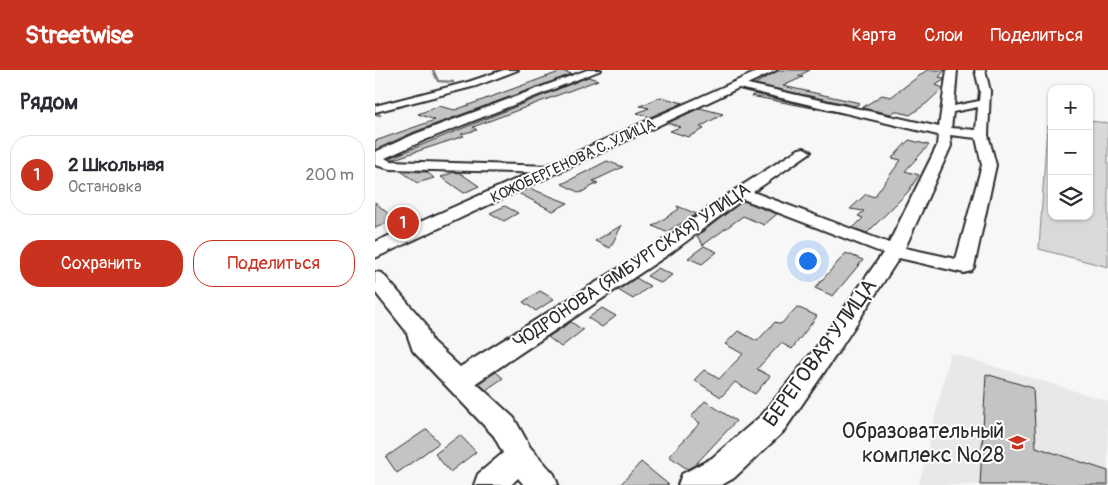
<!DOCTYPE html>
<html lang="ru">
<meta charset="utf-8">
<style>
:root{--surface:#fff;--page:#f7f7f7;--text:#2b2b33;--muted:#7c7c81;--line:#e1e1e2;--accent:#c8321e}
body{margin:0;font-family:Pangolin,sans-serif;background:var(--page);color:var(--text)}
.controls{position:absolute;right:15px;top:15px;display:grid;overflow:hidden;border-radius:10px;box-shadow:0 1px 4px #0004}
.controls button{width:45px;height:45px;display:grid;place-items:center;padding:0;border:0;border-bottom:1px solid var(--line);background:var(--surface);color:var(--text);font:25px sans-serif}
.you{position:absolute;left:432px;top:190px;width:18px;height:18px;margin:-12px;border:4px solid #fff;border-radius:50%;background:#1a73e8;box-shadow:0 0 0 8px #1a73e833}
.badge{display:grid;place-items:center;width:32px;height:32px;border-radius:50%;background:var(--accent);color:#fff;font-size:16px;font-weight:700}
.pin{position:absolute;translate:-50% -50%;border:2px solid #fff;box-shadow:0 1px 5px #0006}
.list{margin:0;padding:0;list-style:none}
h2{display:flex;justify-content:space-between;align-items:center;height:65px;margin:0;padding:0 20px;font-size:21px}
h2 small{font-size:16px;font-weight:400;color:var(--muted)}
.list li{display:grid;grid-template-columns:32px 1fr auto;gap:15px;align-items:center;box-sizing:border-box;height:80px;margin:0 10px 10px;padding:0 10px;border:1px solid var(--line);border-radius:20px}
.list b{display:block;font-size:19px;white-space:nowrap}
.list p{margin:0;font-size:16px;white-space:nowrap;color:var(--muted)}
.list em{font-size:16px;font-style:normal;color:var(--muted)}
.actions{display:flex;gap:10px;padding:15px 20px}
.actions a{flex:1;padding:11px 0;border:1px solid var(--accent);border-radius:20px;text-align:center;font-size:18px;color:var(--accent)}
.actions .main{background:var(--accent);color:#fff}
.icon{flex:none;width:28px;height:28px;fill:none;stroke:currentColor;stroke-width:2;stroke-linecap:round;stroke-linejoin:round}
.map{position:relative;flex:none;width:733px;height:415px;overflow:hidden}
header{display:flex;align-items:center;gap:30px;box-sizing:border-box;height:70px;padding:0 25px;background:var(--accent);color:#fff}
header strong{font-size:24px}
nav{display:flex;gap:28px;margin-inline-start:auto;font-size:18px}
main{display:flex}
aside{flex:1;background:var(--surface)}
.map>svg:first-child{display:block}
</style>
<header>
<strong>Streetwise</strong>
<nav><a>Карта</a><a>Слои</a><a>Поделиться</a></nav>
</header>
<main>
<aside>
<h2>Рядом<small></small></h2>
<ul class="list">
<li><span class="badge">1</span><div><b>2 Школьная</b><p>Остановка</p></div><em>200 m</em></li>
</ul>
<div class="actions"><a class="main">Сохранить</a><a>Поделиться</a></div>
</aside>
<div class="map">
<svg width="733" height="415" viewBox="0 0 733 415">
<rect width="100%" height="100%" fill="#f7f7f7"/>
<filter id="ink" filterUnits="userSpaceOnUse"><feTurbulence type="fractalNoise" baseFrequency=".02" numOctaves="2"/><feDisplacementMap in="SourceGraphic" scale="10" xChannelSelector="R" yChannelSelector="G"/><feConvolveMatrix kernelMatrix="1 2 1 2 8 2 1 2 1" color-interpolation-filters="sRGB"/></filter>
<g filter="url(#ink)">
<path fill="#e8e8e8" d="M575,283L733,331V415H544Z"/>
<path fill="#d9d9d9" stroke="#828282" d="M714,51L733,53V197L664,179L672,57L677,54V146H714Z"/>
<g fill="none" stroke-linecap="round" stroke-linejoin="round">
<g stroke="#7b7b7b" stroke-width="2.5">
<path d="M58,0L63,11L78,12"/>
<path d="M0,44L5,45"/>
</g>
</g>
<g fill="#c4c4c4" stroke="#2b2b2b">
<path d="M404,0H435L423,6L428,7L408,16L485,33L480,36L380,14Z"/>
<path d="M552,0H570L564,7L569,8V10L561,15L568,18L552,33L535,45L520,41L516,44L487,38L507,25L516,27Z"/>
<path d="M187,1L197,4L39,62L0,80V71L60,50L43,44L64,36L80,40Z"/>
<path d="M213,7L223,10L98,57L102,60L86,64L89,66L19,89L15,88Z"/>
<path d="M380,24L468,44L376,26Z"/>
<path d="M286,27L308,33L275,47L262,43L274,38L265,36Z"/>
<path d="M325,38L348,44L325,57L329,59L313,67L295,61L305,57L293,53Z"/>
<path d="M534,70L554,75L530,101L544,105L533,122L492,163L478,158L488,148L483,146L489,141L475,139L491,124L499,127L526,90L517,88Z"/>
<path d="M232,91L248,97L218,111L223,113L205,123L187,114Z"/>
<path d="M26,101L52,102L59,108L42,113Z"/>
<path d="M79,102L85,103L104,116L89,123L66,107Z"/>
<path d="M154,118L193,133L178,141L143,123Z"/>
<path d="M368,131L402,144L389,155L368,146L328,175L322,166Z"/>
<path d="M0,132L20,150L0,158Z"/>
<path d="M130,136L143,143L129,151L115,143Z"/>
<path d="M302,136L322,144L291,162L278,156L304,139Z"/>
<path d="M247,155L235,178L220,171Z"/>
<path d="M329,176L342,182L327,194L313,188Z"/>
<path d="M471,183L488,190L458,226L440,218Z"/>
<path d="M283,198L297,205L286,213L272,206Z"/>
<path d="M261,208L275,216L258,229L243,220Z"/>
<path d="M165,221L179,229L161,241L148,232Z"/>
<path d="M422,237L442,246L417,279L406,273L382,299L395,306L380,324L360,312L346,327L319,310L329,300L344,309L368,284L350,274L363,261L382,271L400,252L406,254Z"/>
<path d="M227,238L241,246L227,257L213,248Z"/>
<path d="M196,252L208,260L186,277L173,267Z"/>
<path d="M121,302L128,308L111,320L104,313Z"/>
<path d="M611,304L658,318L661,377L733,401V415H605Z"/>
<path d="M330,331L361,351L320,395L312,399L294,386L325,353L316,347Z"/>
<path d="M52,359L64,373L22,403L11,387Z"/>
<path d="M85,365L101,382L75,402L60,384Z"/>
<path d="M266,392L294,415H245Z"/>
</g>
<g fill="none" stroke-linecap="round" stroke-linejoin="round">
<defs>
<g id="minor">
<path d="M129,0H143L101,16L0,42V36L93,12Z"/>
<path d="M212,0H226L50,70L10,88L15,91L177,96L182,97L184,100L182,103L15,99L0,95V82L40,64Z"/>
<path d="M572,0H582L579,36L604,31L605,21L600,0H610L615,21L613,65L621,95L599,197L596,201L589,203L524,188L463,282L408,362L359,408L347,415H303L307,404L337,388L388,344L447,270L508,183L368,129L297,182L101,313L139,348L155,377L179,404L183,415H149L143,408L136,415H99L103,404L128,383L119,366L38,281L31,261L0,222V202L7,203L50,253L57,271L85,297L283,174L360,120L424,79L429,78L436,82L378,122L514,173L562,76L563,65L364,18L359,15L364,12L564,57ZM603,37L601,60L576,58L578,42ZM575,65L601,68L607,95L581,189L530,178L576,76Z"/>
</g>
<path id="major" d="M386,0H402L0,188V172Z"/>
</defs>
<use href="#minor" stroke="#2b2b2b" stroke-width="4"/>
<use href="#major" stroke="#2b2b2b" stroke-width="4"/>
<use href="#minor" fill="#fff" fill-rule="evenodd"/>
<use href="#major" fill="#fff" fill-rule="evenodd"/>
</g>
</g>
<defs>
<symbol id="school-bare" viewBox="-9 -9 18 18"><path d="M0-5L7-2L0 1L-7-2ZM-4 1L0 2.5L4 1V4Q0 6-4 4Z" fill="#c8321e" stroke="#fff" stroke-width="2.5" paint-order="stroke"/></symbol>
</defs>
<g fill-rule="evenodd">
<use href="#school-bare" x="630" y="360" width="25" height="25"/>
</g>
<g text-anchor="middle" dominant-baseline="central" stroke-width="4" stroke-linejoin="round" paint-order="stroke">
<g font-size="15" fill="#2b2b2b" stroke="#fff">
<text transform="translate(198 91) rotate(-25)">КОЖОБЕРГЕНОВА С. УЛИЦА</text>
</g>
<g font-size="18" fill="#2b2b2b" stroke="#fff">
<text transform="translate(257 196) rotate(-34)">ЧОДРОНОВА (ЯМБУРГСКАЯ) УЛИЦА</text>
</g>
<g font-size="21" fill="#2b2b2b" stroke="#fff">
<text transform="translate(445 283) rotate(-54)">БЕРЕГОВАЯ УЛИЦА</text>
</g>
<g font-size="21" fill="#2b2b2b" stroke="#fff" text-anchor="end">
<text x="629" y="361">Образовательный<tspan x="629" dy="24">комплекс №28</tspan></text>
</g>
</g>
</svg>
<div class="controls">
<button>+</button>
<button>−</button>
<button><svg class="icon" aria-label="layers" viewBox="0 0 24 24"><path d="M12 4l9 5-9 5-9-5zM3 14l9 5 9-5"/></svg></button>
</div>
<div class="you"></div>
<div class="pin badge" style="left:28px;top:153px">1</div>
</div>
</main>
